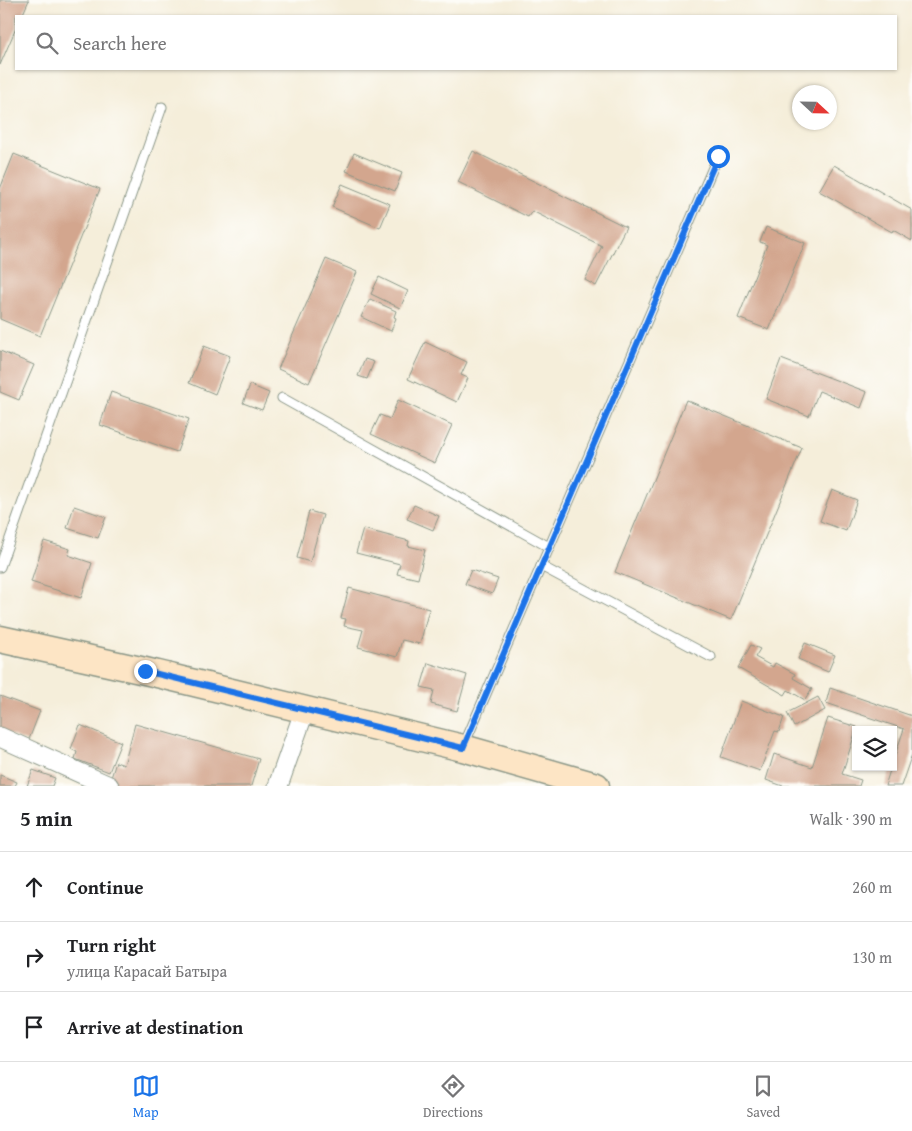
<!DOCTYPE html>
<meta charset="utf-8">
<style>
:root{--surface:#fff;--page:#f6f6f6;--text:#202124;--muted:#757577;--line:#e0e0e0;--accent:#1a73e8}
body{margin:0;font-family:"Gentium Book Plus",serif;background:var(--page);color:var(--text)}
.controls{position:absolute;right:15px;bottom:15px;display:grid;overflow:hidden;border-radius:0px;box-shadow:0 1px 4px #0004}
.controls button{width:45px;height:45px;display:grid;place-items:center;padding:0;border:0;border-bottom:1px solid var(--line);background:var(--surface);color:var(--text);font:25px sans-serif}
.compass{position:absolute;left:792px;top:85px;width:45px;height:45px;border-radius:50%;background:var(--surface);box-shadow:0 1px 4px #0004;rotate:112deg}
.stop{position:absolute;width:15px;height:15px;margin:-11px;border:4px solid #1a73e8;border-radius:50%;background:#fff}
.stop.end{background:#1a73e8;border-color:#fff;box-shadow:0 1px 5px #0008}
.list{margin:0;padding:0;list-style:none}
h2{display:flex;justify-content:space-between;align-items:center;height:65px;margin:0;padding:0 20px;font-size:21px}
h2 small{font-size:16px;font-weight:400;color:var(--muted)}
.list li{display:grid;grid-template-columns:32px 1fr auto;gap:15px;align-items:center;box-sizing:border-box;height:70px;padding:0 20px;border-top:1px solid var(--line)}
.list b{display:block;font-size:19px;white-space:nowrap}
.list p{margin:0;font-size:16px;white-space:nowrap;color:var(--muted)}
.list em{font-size:16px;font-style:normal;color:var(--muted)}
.icon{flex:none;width:28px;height:28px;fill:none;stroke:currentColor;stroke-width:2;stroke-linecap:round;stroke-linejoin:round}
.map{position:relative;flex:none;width:912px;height:786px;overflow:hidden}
.search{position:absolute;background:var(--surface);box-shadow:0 1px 4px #0004;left:15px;right:15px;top:15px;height:55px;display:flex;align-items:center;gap:12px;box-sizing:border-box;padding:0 18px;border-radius:0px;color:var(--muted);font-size:19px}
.sheet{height:275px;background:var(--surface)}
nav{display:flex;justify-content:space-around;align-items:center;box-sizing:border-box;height:70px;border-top:1px solid var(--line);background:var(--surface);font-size:14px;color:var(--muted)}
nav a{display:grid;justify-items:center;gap:2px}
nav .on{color:var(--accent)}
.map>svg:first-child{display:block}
</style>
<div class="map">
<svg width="912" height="786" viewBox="0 0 912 786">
<rect width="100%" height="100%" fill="#fdfcf7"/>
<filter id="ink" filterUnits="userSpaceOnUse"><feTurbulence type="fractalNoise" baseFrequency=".02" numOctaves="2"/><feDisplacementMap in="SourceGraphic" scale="10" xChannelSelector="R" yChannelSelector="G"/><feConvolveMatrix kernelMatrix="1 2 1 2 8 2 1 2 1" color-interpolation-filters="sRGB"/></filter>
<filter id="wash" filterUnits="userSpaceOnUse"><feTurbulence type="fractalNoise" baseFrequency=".0096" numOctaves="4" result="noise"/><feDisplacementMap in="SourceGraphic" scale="20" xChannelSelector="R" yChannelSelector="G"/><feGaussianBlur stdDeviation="1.12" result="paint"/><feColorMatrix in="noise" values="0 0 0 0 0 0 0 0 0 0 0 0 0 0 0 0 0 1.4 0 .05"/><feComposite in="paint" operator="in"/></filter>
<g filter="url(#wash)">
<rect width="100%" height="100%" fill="#f5eeda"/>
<g id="blocks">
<g fill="#d3a68e">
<path d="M0,0H29L22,16H16V28L0,65Z"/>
<path d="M473,151L626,227L596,286L585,280L602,246L532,211L528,217L458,182Z"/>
<path d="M354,153L402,173L395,191L346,171Z"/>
<path d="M14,154L100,189L40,336L0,319V189Z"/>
<path d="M834,165L912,210V241L893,230L892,232L819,191Z"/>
<path d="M342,184L390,204L380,228L332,207Z"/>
<path d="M766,227L805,243L769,330L738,318L767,245L760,242Z"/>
<path d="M326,259L357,272L309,383L278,369Z"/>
<path d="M379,277L408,291L400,308L371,294Z"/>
<path d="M370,299L396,311L394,317L396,318L391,331L361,317Z"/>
<path d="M425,342L467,362L461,375L468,378L457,402L408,379Z"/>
<path d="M204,346L230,356L215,394L189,383Z"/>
<path d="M0,351L34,365L19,400L0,392Z"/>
<path d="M365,359L374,362L367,379L358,376Z"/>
<path d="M781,359L867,392L861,408L819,391L809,416L766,399Z"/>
<path d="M250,385L269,393L262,410L243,403Z"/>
<path d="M111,392L189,419L177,452L100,425Z"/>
<path d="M398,400L452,425L435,463L371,434L380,415L390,419Z"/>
<path d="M686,400L802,448L731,620L615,572Z"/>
<path d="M832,490L857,500L846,531L820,521Z"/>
<path d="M414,505L439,516L433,530L407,519Z"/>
<path d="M74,506L106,517L98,538L67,528Z"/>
<path d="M309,511L323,515L310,562L297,558Z"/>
<path d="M363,529L409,541L408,546L425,550L418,579L397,574L400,564L356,553Z"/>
<path d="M44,541L70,549L68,555L92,563L81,598L31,582Z"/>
<path d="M471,570L498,579L492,594L465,584Z"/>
<path d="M349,588L429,609L420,644L402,640L397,657L358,647L363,630L344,626L346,619L341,618Z"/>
<path d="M805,643L835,655L828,672L798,659Z"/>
<path d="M751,645L760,649L755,657L773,667L775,663L795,674L793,678L812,689L805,700L788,690L785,695L738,668Z"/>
<path d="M428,663L467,675L457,711L431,704L434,690L421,687Z"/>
<path d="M830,688L912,716V754L901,786H885L891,767H893V761L904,729L826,703Z"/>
<path d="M0,696L40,711L28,742L0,731Z"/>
<path d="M818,697L825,710L794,727L787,713Z"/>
<path d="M741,701L784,717L779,732L775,731L760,771L721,757Z"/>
<path d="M828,718L857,727L842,774L861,780L859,786H783L766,780L774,754L812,767Z"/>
<path d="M135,724L259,759L251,786H117L109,784L116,762L124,765Z"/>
<path d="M80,725L121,742L109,772L75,759L77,752L71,749Z"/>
<path d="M33,770L55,778L52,786H27Z"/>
<path d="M0,775L17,782L15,786H0Z"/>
</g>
</g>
</g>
<g filter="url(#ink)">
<use href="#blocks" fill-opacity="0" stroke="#8a9687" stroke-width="1"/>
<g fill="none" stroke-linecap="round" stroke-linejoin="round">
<defs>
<g id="service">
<path d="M282,398L549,547"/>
<path d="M541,566L711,657"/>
<path d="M0,567L162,107"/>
<path d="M464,745L718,156"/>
</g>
<g id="minor">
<path d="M0,737L109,786"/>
<path d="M278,786L305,709"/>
</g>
<path id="secondary" d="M0,639L145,671L463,748L596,786"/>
</defs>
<use href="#service" stroke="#8a9687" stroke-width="11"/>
<use href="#minor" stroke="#8a9687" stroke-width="21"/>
<use href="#secondary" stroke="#8a9687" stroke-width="29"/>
<use href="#service" stroke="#fff" stroke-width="9"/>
<use href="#minor" stroke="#fff" stroke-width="19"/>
<use href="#secondary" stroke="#fde5c5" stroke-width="26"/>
</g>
</g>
<g fill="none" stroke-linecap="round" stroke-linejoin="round" filter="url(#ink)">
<path stroke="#1a73e8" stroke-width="6" d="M145,671L463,748L718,156"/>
</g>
</svg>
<div class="controls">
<button><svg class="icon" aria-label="layers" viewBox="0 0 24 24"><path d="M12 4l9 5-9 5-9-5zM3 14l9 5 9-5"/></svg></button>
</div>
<svg class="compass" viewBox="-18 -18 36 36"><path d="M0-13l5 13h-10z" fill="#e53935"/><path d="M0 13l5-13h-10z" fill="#757577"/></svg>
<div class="stop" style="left:718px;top:156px"></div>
<div class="stop end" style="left:145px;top:671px"></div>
<div class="search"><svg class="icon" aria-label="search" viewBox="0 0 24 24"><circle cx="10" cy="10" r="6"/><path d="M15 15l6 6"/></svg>Search here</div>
</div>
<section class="sheet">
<h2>5 min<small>Walk · 390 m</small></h2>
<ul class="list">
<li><svg class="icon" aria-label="ahead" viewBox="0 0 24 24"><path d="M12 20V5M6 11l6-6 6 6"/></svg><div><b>Continue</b></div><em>260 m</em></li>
<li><svg class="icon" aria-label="right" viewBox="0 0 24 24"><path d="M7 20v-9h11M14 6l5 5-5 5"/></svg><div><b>Turn right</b><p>улица Карасай Батыра</p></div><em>130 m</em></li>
<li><svg class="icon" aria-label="arrive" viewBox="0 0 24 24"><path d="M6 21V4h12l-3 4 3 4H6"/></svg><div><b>Arrive at destination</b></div></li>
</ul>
</section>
<nav>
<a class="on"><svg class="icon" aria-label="map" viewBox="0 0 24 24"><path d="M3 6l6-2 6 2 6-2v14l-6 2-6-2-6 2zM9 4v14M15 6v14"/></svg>Map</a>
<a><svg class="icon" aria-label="directions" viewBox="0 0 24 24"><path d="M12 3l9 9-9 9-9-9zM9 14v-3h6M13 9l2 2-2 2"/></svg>Directions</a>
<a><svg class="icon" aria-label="saved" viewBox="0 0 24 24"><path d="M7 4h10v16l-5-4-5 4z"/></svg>Saved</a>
</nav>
